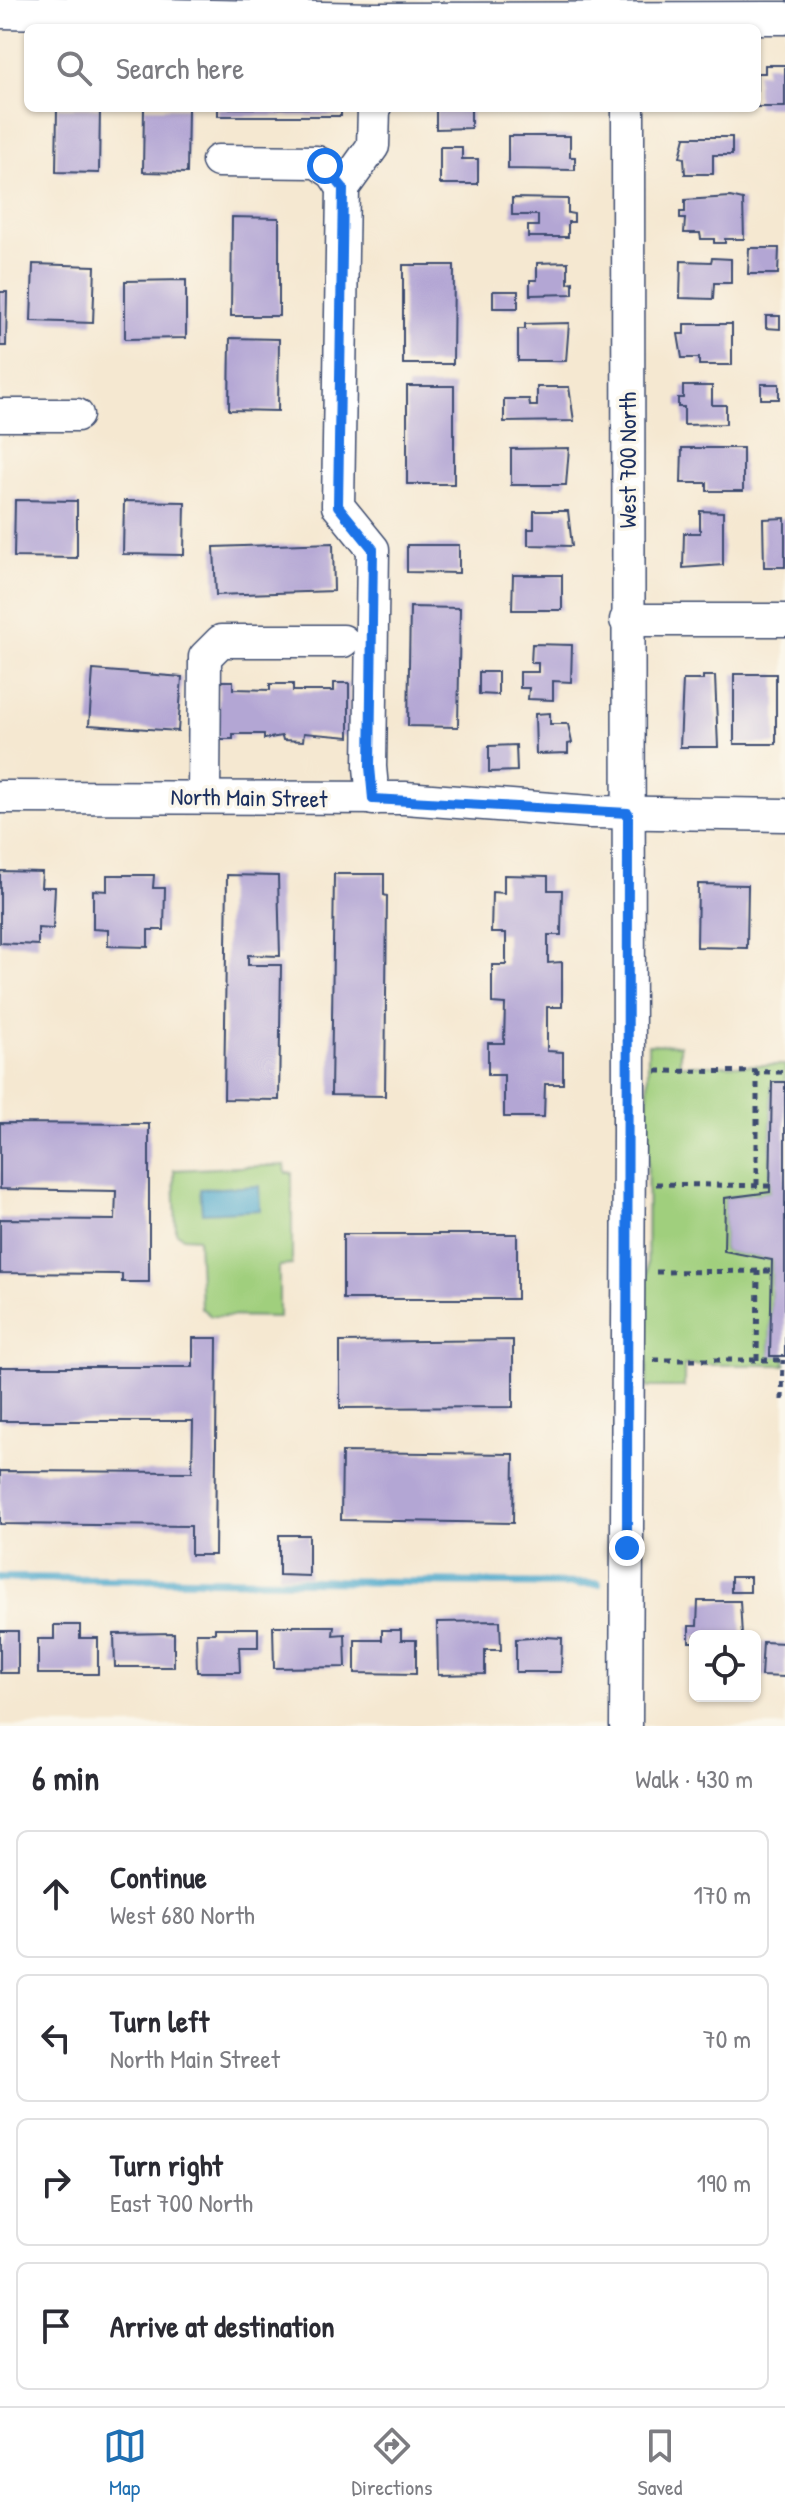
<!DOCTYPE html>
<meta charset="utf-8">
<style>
:root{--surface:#fff;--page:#f2f2f3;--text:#2b2b33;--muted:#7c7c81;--line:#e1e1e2;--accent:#1f6fb2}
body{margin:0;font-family:"Patrick Hand",sans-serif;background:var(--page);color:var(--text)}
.controls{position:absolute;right:24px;bottom:24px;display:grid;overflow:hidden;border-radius:12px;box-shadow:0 2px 6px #0004}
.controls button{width:72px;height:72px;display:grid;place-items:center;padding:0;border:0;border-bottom:2px solid var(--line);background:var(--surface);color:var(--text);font:40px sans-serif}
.stop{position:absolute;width:24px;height:24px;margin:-18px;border:6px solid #1a73e8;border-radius:50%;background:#fff}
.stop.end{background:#1a73e8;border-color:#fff;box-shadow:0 2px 8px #0008}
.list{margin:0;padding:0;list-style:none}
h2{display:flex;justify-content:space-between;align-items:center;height:104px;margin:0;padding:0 32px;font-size:34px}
h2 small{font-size:26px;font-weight:400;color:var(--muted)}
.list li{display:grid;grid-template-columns:52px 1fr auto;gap:24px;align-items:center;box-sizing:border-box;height:128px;margin:0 16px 16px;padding:0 16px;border:2px solid var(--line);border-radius:12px}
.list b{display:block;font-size:30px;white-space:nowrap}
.list p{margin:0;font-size:26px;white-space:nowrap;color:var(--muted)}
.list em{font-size:26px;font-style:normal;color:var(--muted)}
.icon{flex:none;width:44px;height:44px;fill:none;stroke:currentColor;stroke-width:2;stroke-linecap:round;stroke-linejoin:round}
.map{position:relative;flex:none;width:785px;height:1726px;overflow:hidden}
.search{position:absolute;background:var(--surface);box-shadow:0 2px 6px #0004;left:24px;right:24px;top:24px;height:88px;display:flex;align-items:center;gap:20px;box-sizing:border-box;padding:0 28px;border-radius:12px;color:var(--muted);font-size:30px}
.sheet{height:680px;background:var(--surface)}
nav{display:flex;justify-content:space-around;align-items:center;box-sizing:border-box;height:112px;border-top:2px solid var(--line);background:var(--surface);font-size:22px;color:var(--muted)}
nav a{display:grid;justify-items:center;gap:4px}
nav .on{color:var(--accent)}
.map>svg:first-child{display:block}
</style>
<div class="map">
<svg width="785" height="1726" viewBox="0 0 785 1726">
<rect width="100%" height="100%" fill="#fbf7ec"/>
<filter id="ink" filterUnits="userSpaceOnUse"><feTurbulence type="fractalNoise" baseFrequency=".0125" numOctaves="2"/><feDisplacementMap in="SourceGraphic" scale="16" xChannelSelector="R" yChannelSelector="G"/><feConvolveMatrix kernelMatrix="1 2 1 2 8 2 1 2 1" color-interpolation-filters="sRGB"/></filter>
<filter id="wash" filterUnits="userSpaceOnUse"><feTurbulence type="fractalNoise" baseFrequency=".006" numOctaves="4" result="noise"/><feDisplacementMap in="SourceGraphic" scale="32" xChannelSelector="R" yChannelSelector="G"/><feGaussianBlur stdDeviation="1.8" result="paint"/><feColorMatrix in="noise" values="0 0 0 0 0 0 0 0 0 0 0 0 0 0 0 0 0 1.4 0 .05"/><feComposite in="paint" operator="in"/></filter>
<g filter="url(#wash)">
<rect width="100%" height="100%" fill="#f5e8d1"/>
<g fill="#a0cf7d" stroke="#5e7f6e" stroke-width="2">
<path d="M648,1044L680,1045V1065H785V1082H772L770,1192L725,1198L724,1251L772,1260L770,1355L785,1356V1365H684V1387H647Z"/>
<path d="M285,1165L286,1173H292V1265L279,1266V1317L211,1316L201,1308L198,1238L183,1237L176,1232L174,1170Z"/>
</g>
<path fill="#4da8cb" stroke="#346c94" stroke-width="2" d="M259,1186L260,1210L202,1213L200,1189Z"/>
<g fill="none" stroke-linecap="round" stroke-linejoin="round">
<path stroke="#4da8cb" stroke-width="8" d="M0,1578L598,1584"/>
</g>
<g id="blocks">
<g fill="#b3a6d4">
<path d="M765,65H785V107H757V73H765Z"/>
<path d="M57,108H100L99,173L56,172Z"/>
<path d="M144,108H188L187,173L143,172Z"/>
<rect x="218" y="108" width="123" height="8"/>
<path d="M436,108H471V128L436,129Z"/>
<path d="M508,136H570V157H575V170L508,169Z"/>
<path d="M685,137H732V155H713V174H685L684,158L680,157Z"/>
<path d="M440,147H462V159H478V184H440Z"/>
<path d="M730,197L743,200L744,239H725V243H714V239H701L700,233H684L685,219H680V212H685V200Z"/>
<path d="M512,198L568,199V213L574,214V222H568V237H528V226H538V215H512Z"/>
<path d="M232,217L279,218V316H231Z"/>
<path d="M749,248H779L778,274H748Z"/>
<path d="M712,258L731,259V283H714L713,299L680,298L681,261L711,262Z"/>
<path d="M568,262V283L573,282V294L530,295V280H537V263Z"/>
<path d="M33,264L95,266L93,323L31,321Z"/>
<path d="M403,265H454L453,364H403Z"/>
<path d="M186,280V338L125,339V281Z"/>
<rect x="493" y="291" width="25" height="17"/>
<path d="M0,292H7L6,346H0Z"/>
<path d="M766,316H780V329L766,328Z"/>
<path d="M569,323L566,361H518V329H525V324Z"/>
<path d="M684,324H732V365H699V358H682L678,334H684Z"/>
<path d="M230,338L279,339L278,411L229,410Z"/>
<rect x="761" y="384" width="18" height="15"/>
<rect x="407" y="386" width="47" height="98"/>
<path d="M683,386H712V405H726V424L684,425V407H678V398H683Z"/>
<path d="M537,387H569L574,421L504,422V399H529L530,406H537Z"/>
<path d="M569,448L566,485H511V449Z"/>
<path d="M682,448H743V491H707V483H681Z"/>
<path d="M15,500L77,501V558L14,557Z"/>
<path d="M124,501L185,502L184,555L123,554Z"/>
<path d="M534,511H568L572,546L528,545V529H534Z"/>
<path d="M700,511L723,512V565L683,568L684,533H700Z"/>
<path d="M785,518V567H764L763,519Z"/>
<path d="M333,543L334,591L216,595L214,547Z"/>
<path d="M407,545H459V573L407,572Z"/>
<path d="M513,575H562V610H512Z"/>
<path d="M410,607L460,608L458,727L408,726Z"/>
<path d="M532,644L572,645L571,682L553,681V700L528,699L529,688H520V672H538V663H531Z"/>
<path d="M93,670L182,677L178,731L89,725Z"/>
<path d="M479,672H498V695L479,694Z"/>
<rect x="734" y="674" width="42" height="70"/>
<path d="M703,676H715L718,747H680L683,680H703Z"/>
<path d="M219,681H233V689L270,690V684H293V691H334V683H349V737L304,733L303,741L283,740L282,736L264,739V734H233V739H218Z"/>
<path d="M550,713V724H568L572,743L568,744V753L536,754L535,714Z"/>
<path d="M516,745L517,771L489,772V746Z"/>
<path d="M0,871L42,872L41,887H55L53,929L38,928V945L0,943Z"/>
<path d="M334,874H384V895L387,896L385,1096L331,1095Z"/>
<path d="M107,875H154L153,888H165L164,930H148V947L108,946V930L93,929V890L107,891Z"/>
<path d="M227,875L278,876L280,956L248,955V965H281L279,1100L224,1099Z"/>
<path d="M504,875L548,876V890H562L561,935H548V963L562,962V1007H547V1051L563,1052V1084H545L544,1117H504V1075H488V1043H504L505,1004L492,1003V965H506V933H491L492,892L504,893Z"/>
<path d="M698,884L748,885L747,948L697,947Z"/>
<path d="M772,1082H785V1356H770L772,1260L724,1251L725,1198L770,1192Z"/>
<path d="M0,1123L149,1124V1282H122V1274L0,1273V1219L115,1220L116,1191L0,1189Z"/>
<rect x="343" y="1234" width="174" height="65"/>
<path d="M193,1338H217L215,1555H191V1526L0,1524V1471L192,1472L193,1421H0V1367H193Z"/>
<path d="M513,1340V1407L340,1408V1342Z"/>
<path d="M342,1452L514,1454L513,1523L341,1520Z"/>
<path d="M279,1535H309V1576L279,1575Z"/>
<rect x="731" y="1577" width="19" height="15"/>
<path d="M698,1601H740L742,1636H695V1642H689V1626H697Z"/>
<path d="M500,1621L501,1650H485V1674L438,1675L437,1622Z"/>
<path d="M54,1625H80V1638H98V1674H38V1639H54Z"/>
<path d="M273,1626H334L333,1635L345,1634L346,1667L274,1668Z"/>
<path d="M215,1628H258V1647H239L240,1672H197L196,1633H215Z"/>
<path d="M382,1630H401V1640H416V1674L355,1673V1640H382Z"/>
<rect x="0" y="1631" width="18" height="42"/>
<path d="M174,1633V1667H115L114,1634Z"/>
<path d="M546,1637L562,1638L561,1672H516V1639Z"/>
<path d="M763,1642L785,1643V1677L761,1676Z"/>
</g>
</g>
</g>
<g filter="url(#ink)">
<use href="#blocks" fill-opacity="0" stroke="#3c4b6f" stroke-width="2"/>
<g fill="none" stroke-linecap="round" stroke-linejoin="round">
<defs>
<g id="minor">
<path d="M0,12L375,19L785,18"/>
<path d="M218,161L317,162L333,173L343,188"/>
<path d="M0,415H77"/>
<path d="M626,620H785"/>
<path d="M204,796L205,657L221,641H343"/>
<path d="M0,797L405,798L591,812L785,815"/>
<path d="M373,799L370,767L373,549L338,506L343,188L373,146L374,108"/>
<path d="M626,1726L629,1131L628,108"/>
</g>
</defs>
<use href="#minor" stroke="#3c4b6f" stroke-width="35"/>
<g stroke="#3c4b6f" stroke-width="5" stroke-dasharray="6 6" stroke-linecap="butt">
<path d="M656,1071L785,1072"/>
<path d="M656,1184L771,1186"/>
<path d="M757,1185V1071"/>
<path d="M656,1272L772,1271"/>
<path d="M654,1360H785"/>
<path d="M757,1360L758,1271"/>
<path d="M782,1400L783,1360"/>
</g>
<use href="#minor" stroke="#fff" stroke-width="32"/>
</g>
</g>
<g fill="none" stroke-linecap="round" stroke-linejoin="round" filter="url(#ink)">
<path stroke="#1a73e8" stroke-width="10" d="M325,166L343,188L338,506L373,549L370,767L373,799L628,813L627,1548"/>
</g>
<g text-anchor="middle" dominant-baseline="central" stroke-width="7" stroke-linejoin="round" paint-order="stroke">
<g font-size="24" fill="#1b2f5e" stroke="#fbf7ec">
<text transform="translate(627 460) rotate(-90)">West 700 North</text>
<text transform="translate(249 797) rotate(1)">North Main Street</text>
</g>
</g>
</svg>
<div class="controls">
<button><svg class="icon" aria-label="locate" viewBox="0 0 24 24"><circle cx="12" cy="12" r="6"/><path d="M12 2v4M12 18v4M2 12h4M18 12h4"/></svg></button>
</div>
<div class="stop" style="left:325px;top:166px"></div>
<div class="stop end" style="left:627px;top:1548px"></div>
<div class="search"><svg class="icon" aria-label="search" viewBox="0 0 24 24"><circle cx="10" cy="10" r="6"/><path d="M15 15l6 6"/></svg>Search here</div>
</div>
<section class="sheet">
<h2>6 min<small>Walk · 430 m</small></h2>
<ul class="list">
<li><svg class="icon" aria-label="ahead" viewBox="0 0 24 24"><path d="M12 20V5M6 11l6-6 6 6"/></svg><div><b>Continue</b><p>West 680 North</p></div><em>170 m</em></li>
<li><svg class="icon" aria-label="left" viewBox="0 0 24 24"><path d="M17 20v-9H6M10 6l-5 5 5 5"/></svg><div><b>Turn left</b><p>North Main Street</p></div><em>70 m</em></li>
<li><svg class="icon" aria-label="right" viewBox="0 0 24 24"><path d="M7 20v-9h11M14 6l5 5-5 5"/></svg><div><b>Turn right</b><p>East 700 North</p></div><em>190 m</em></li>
<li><svg class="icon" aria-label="arrive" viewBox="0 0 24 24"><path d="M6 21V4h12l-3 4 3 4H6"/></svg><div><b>Arrive at destination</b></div></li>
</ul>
</section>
<nav>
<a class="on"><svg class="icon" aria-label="map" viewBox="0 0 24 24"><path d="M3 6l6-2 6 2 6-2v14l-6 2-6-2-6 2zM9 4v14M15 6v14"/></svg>Map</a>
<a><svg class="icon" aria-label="directions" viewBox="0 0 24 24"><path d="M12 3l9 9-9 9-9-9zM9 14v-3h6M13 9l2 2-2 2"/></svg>Directions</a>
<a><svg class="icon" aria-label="saved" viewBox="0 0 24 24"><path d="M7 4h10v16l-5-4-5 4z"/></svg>Saved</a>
</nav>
